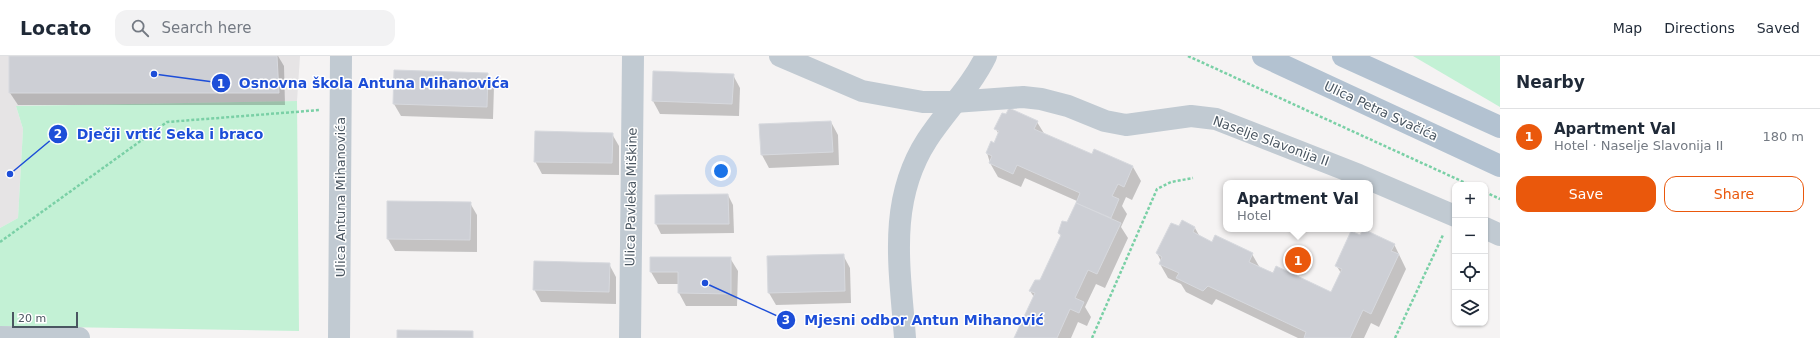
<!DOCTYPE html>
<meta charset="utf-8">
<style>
:root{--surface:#fff;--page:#f2f2f3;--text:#1f2937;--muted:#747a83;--line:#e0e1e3;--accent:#ea580c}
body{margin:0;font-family:"DejaVu Sans",sans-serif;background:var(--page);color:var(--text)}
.controls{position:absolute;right:12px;bottom:12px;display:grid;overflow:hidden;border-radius:8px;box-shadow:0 1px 3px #0004}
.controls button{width:36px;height:36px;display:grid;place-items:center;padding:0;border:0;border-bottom:1px solid var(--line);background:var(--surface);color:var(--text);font:20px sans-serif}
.scale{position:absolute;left:12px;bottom:10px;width:66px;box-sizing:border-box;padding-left:4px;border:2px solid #4a5661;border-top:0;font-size:11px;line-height:14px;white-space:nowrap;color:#4a5661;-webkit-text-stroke:3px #fff;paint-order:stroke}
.you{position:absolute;left:721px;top:115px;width:14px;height:14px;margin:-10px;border:3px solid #fff;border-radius:50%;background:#1a73e8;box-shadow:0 0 0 6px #1a73e833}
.badge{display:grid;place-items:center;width:26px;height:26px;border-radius:50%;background:var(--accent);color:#fff;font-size:13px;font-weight:700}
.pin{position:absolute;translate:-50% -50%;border:2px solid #fff;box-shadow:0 1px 4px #0006}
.popup{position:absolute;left:1223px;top:124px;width:150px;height:52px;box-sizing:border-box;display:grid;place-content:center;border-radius:8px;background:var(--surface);filter:drop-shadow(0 1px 3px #0005);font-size:13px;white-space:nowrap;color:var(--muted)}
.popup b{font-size:15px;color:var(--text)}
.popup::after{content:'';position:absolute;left:50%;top:100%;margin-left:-8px;border:8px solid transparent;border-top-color:var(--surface)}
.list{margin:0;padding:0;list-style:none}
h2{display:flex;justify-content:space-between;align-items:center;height:52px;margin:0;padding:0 16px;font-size:17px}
h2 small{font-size:13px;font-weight:400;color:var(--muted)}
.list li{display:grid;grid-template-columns:26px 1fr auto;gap:12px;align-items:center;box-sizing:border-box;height:56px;padding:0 16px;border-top:1px solid var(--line)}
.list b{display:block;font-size:15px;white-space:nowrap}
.list p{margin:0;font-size:13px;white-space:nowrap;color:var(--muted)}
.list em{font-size:13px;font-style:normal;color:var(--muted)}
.actions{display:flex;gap:8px;padding:12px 16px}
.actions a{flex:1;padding:9px 0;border:1px solid var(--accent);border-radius:12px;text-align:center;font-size:14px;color:var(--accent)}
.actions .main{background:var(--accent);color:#fff}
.icon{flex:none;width:22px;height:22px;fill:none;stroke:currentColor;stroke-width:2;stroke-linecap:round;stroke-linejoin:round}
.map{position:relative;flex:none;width:1500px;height:282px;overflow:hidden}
header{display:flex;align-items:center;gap:24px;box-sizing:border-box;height:56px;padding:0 20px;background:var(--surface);border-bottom:1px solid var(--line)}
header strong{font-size:19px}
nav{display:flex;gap:22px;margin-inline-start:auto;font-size:14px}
.search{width:280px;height:36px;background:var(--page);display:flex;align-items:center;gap:10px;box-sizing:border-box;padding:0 14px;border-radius:12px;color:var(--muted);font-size:15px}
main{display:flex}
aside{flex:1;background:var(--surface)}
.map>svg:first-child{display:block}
</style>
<header>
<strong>Locato</strong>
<div class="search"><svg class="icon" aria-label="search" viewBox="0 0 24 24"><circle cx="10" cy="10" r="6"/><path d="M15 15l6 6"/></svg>Search here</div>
<nav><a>Map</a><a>Directions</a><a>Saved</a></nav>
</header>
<main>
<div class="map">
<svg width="1500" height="282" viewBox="0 0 1500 282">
<rect width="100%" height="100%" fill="#f5f3f3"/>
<path fill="#e6e4e5" d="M0,0H300L297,45L16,50L23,73L18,162L0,172Z"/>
<g fill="#c3f1d5">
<path d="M1413,0H1500V51Z"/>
<path d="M297,45L299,275L0,270V172L18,162L23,73L16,50Z"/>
</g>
<g fill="#0003">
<path d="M10,0H278L284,10L285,49H18L10,37Z"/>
<path d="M654,16L733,19L740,32L739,60L660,58L653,45Z"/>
<path d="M487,18L494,30L493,63L401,60L394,48Z"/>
<path d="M831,66L838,79L839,109L769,112L762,99L760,69Z"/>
<path d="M1037,66L1045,79L1092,100L1095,94L1133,111L1141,125L1132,144L1126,141L1122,150L1127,158L1121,171L1128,182L1105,232L1096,228L1085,251L1091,261L1087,270L1078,266L1071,282H1015L1034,241L1030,235L1040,226L1061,181L1059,176L1068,167L1077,145L1025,122L1021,131L998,121L990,107L987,97L995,88L999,79L996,73Z"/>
<path d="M612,78L619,90V119L542,118L535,105Z"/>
<path d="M728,139L733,149L734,177L661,178L656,168V140Z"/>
<path d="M470,147L477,159V196L395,195L388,183Z"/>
<path d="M1179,172H1195L1200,181L1213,187L1252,198L1260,212L1331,237L1341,217L1336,209L1360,180L1394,188L1406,213L1379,271L1371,267L1364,282H1298L1216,243L1212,249L1186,236L1181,228L1168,222L1160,208L1161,205L1157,197Z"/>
<path d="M843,199L850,212L851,247L776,249L769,237L768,201Z"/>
<path d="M730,202L738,215L737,250H686L679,237V228H658L651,216Z"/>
<path d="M609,208L616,221V248L541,246L534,233Z"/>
</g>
<g fill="#cdcfd5" stroke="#d7d9de">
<path d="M9,0H277L279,37H9Z"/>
<path d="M394,14L488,17L487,51L393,48Z"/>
<path d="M653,15L734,18L732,48L652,45Z"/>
<path d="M1009,52L1038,65L1034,73L1092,98L1094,93L1133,110L1124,131L1118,128L1112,140L1119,143L1111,162L1076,147L1080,137L1017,109L1013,118L989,107L992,100L986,97L991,85L994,87L999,75L994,73L1002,57L1006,58Z"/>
<path d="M831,65L833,96L761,99L759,68Z"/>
<path d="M535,75L613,77L612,107L534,106Z"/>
<path d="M728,138L729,168H655V139Z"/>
<path d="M387,145L471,146L470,184L387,183Z"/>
<path d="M1076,147L1121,167L1097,218L1088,214L1075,242L1084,246L1079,257L1070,253L1057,282H1014L1035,237L1029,235L1035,224H1040L1061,179L1058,177L1062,165L1067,166Z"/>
<path d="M1182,164L1195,171L1193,176L1212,186L1215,179L1253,197L1249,206L1273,217L1276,210L1331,236L1342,213L1335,210L1351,175L1360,179L1363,173L1395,188L1391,195L1399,198L1371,258L1363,254L1350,282H1304L1306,276L1208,230L1203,235L1176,222L1179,217L1159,208L1162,201L1156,197L1171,167L1179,170Z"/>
<path d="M844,198L845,235L768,237L767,200Z"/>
<path d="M650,201H731V238L678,237V216H650Z"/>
<path d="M534,205L610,207L609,236L533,234Z"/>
<path d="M397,274L473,275V282H397Z"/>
</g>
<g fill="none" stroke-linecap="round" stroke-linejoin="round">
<g stroke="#7ad0a6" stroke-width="2.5" stroke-dasharray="3 2" stroke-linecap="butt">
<path d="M1188,0L1470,129"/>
<path d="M1485,136L1500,143"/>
<path d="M0,186L167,66L320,54"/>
<path d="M1092,282L1157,133L1171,126L1193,122"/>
<path d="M1395,282L1443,179"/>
</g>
<g stroke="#c1cad2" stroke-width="22">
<path d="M780,0L862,35L923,46H954L1023,41L1041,43L1068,50L1105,65L1126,69L1191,60L1216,63L1359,119L1455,160"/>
<path d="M1485,172L1500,179"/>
<path d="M0,281L79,282"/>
<path d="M339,282L341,0"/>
<path d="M630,282L633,0"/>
<path d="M905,282C900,213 887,146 927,84C945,56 971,31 986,0"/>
</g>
<g stroke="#b3c2d1" stroke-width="22">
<path d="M1263,0L1500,110"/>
<path d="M1343,0L1500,71"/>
</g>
</g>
<g text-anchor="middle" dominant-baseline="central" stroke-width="3" stroke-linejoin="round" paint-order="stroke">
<g font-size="13" fill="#4a5661" stroke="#fff">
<text transform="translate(1381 55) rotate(25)">Ulica Petra Svačića</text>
<text transform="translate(1271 85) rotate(20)">Naselje Slavonija II</text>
<text transform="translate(340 141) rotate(-90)">Ulica Antuna Mihanovića</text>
<text transform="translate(631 141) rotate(-89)">Ulica Pavleka Miškine</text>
</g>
</g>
<path fill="none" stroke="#1d4ed8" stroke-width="1.5" d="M154 18L221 27M10 118L58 78M705 227L786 264"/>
<g fill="#1d4ed8" stroke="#fff" stroke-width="1.5">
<circle cx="154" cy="18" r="4"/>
<circle cx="10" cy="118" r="4"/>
<circle cx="705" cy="227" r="4"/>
<circle cx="221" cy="27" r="10"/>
<circle cx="58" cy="78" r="10"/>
<circle cx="786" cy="264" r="10"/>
</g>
<g font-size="12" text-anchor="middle" font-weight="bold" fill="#fff">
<text x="221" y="32">1</text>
<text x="58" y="82">2</text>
<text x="786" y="268">3</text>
</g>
<g font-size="14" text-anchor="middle" font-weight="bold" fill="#1d4ed8" stroke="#fff" stroke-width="3" stroke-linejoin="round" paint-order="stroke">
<text x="374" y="32">Osnovna škola Antuna Mihanovića</text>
<text x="170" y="83">Dječji vrtić Seka i braco</text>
<text x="924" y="269">Mjesni odbor Antun Mihanović</text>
</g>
</svg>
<div class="controls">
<button>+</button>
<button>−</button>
<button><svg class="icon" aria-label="locate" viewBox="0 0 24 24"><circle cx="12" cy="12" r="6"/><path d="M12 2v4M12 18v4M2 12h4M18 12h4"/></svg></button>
<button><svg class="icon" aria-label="layers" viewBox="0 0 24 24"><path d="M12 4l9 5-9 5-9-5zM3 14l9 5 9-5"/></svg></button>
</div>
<div class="scale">20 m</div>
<div class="you"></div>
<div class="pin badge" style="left:1298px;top:204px">1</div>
<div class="popup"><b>Apartment Val</b>Hotel</div>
</div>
<aside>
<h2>Nearby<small></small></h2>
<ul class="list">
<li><span class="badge">1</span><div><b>Apartment Val</b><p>Hotel · Naselje Slavonija II</p></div><em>180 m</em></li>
</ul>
<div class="actions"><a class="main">Save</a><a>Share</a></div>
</aside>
</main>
